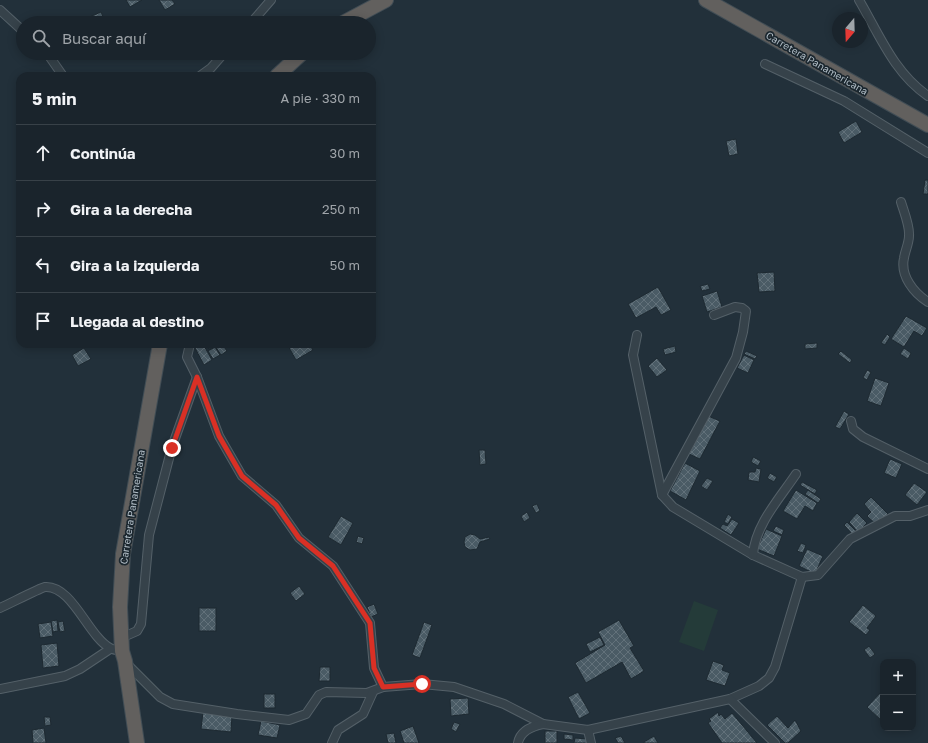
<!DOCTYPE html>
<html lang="es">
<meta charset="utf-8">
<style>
:root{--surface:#1a242c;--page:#273038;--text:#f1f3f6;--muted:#9fa4a9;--line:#384148}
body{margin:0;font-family:"Golos Text",sans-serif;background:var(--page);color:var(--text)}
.controls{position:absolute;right:12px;bottom:12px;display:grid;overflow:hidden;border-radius:8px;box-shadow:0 2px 10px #0003}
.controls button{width:36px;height:36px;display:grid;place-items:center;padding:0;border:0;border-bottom:1px solid var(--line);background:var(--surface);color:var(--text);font:20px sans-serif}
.compass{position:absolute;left:832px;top:12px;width:36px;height:36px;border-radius:50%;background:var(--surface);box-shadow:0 2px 10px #0003;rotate:199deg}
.stop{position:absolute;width:12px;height:12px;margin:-9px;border:3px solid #d93025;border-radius:50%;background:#fff}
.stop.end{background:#d93025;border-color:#fff;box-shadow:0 1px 4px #0008}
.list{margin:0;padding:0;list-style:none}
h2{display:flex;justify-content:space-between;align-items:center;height:52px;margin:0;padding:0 16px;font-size:17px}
h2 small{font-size:13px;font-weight:400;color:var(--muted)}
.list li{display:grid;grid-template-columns:26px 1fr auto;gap:12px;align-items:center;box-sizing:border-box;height:56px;padding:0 16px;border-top:1px solid var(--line)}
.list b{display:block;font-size:15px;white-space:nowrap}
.list em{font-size:13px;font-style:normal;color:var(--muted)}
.icon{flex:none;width:22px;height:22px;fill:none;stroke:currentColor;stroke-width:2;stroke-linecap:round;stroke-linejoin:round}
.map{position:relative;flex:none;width:928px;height:743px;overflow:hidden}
.search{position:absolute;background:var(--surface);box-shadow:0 2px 10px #0003;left:16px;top:16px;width:360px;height:44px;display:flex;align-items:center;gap:10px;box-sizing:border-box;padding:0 14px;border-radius:22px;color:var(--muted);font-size:15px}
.panel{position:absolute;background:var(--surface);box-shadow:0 2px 10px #0003;left:16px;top:72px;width:360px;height:276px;border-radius:12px}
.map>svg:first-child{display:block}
</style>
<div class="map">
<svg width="928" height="743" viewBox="0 0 928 743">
<defs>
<pattern id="building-cross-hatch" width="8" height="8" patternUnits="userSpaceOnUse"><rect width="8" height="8" fill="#4a5b65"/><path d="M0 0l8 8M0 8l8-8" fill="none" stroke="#62717a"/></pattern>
</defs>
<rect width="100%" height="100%" fill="#22303a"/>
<path fill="#243b39" d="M694,601L718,610L704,651L679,642Z"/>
<g fill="url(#building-cross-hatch)" stroke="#1d2931">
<path d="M126,0H142L130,7Z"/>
<path d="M159,0H172L175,4L165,10Z"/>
<path d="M101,12L105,21L100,23H89L87,18Z"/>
<path d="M856,121L862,132L844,143L838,132Z"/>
<path d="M736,139L738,154L729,156L726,141Z"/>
<path d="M925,180H928V194H923Z"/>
<path d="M774,272L775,291L759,292L757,273Z"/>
<path d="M708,284L710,289L702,291L700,286Z"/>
<path d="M658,287L671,310L661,315L656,307L636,318L628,304Z"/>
<path d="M717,291L722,307L707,312L702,296Z"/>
<path d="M906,316L927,328L922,336L914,331L904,347L891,339Z"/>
<path d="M887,334L890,337L885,345L881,343Z"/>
<path d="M817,343V348L805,349V344Z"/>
<path d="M203,344L212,360L204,365L195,348Z"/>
<path d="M205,344H222L227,351L221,355L215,346L209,349Z"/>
<path d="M287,344H309L313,350L296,360Z"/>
<path d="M675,346L676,352L665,355L663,349Z"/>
<path d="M215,347L220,355L213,359L208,351Z"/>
<path d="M84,348L91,359L78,366L72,355Z"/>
<path d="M904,348L911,353L908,359L900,354Z"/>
<path d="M746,351L757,356L755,359L744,354Z"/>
<path d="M841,351L852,360L850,363L838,354Z"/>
<path d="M744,355L754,360L748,373L737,368Z"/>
<path d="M657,358L667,370L657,377L648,366Z"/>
<path d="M867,370L871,372L867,380L863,378Z"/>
<path d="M875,378L889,383L881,406L867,401Z"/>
<path d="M844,411L849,414L840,429L835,427Z"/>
<path d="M708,416L720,421L700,459L689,454Z"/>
<path d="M479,450H485L486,464L480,465Z"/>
<path d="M753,457L761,461L758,466L751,462Z"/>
<path d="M890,459L902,464L896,478L884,473Z"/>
<path d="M685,463L700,471L686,500L670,491Z"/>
<path d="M756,468L761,469L759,482L748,480L749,472H755Z"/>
<path d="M770,473L777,477L774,482L767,478Z"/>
<path d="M707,478L713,481L707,490L701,486Z"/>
<path d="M802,482L817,490L815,494L800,485Z"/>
<path d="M914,483L927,492L917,505L905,495Z"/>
<path d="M796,490L817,503L813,511L805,506L797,519L783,511Z"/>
<path d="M808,490L821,499L818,503L805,494Z"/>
<path d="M871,497L888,514L877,525L867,516L871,512L864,504Z"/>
<path d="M537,504L540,511L536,513L532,506Z"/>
<path d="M527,512L530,518L524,522L521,516Z"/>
<path d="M857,513L867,523L858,532L849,522Z"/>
<path d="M728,514L732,517L728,524L724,522Z"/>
<path d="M341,516L353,523L341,545L328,537Z"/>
<path d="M732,519L739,523L731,535L720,528L723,524L727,526Z"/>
<path d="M847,522L858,533L854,536L844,525Z"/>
<path d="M776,526L784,530L782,535L773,531Z"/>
<path d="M766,529L782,536L774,556L757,549Z"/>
<path d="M470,534L475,535L480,539L489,537L490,539L480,542L477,549L470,550L465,547L464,542L465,537Z"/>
<path d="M358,536L364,538L362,544L356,542Z"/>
<path d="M801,543L806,545L803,553L797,551Z"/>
<path d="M807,549L823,556L815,574L799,566Z"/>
<path d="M299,586L305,594L296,601L290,593Z"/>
<path d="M374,604L378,614L371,617L367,607Z"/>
<path d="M863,605L876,616L867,628L870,630L866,635L849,622Z"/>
<rect x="199" y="608" width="17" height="23"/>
<path d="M57,620L58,631L53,632L51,621Z"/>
<path d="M619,620L634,646L630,648L644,671L631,679L622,662L586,683L575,663L605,645L598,632Z"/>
<path d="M63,621L65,631L60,632L58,622Z"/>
<path d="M51,622L53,636L40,638L38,624Z"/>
<path d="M424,622L432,625L420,658L412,655Z"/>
<path d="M600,637L604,645L590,652L586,644Z"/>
<path d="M57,643L59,666L43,668L41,645Z"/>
<path d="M869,646L875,654L870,658L864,650Z"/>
<path d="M713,661L724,665L722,670L730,673L725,686L706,680Z"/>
<path d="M320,667H330V681H319Z"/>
<path d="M882,691L883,692V722L867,707Z"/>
<path d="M578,692L590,713L579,719L568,697Z"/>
<rect x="264" y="694" width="11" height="14"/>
<path d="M468,698L469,714L451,716L450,699Z"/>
<path d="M203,712L232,715L231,732L201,729Z"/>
<path d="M718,712L719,716L721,714L725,719L732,713L757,743H722L708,723L711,721L709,719Z"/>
<path d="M777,716L788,728L795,720L801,731L788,743H785L767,725Z"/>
<path d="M44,717H50L51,725L45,726Z"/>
<path d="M261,721L280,725L277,738L258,735Z"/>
<path d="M454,722L460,724L456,732L451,729Z"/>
<path d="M413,726L419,743H404L400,731Z"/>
<path d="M44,728L46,743H33L32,730Z"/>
<rect x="545" y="731" width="12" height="12"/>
<path d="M394,733L396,743H388L386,734Z"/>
<path d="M564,734L573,735V740L564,739Z"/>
<path d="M621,736L625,743H618L615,738Z"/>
<path d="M654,736L658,743H644V742Z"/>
<path d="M575,738L588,739L587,743H574Z"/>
</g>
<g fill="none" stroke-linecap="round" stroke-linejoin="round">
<defs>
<g id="minor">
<path d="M859,0C879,34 894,73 928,96"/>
<path d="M0,10L23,31"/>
<path d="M251,23L271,0"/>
<path d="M47,53L63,76"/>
<path d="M765,64L844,101L928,153"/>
<path d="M200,76L211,68L224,53"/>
<path d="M901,202C904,212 910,226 909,236C909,243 905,251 904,258C900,276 914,293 928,302"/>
<path d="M637,335L633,355L662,495L673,507L753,555L802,577L818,575L850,539L895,516H910L928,510"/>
<path d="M190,344L187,357L197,377L219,436L242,476L276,505L299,538L333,566L370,623L374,668L383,687"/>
<path d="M851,421L853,429L863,437L928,469"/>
<path d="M662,495L736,358L743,332L746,311L742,308L735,307L714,315"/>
<path d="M753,555C755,525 780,498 796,474"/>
<path d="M0,608C7,605 40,588 45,587C72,585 88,636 110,648C113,650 118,650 122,651"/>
<path d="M121,638L137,631L141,624L149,535L172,447L197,377"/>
<path d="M126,663L160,697L173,704L237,714L289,720L306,714L319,695L326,692L367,693L383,687L422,684L454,687L504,704L543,724L588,730L730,699L759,686L769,678L775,667L802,577"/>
<path d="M0,689L65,676L80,669L110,649"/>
<path d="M730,699L775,743"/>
<path d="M588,730L591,743"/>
<path d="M332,743L338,730L363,714L373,692"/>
<path d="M518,743C520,731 533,726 543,724"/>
</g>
<g id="trunk">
<path d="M706,0L928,125"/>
<path d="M343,23L386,0"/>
<path d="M277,76L302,53"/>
<path d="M137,743L125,661L122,651L120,607L123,554L160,344"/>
</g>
</defs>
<use href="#minor" stroke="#546068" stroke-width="10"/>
<use href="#trunk" stroke="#414d55" stroke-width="16"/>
<use href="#minor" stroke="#36424a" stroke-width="8"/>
<use href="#trunk" stroke="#62605e" stroke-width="14"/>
</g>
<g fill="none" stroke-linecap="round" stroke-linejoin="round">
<path stroke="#d93025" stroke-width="5" d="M172,448L197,377L219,436L242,476L276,505L299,538L333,566L370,623L374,668L383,687L422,684"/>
</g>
<g text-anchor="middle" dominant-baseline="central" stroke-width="3.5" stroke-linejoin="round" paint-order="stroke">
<g font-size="10" fill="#b1bdc6" stroke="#1b272f">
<text transform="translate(817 63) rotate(30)">Carretera Panamericana</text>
<text transform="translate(132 507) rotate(-81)">Carretera Panamericana</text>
</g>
</g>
</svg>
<div class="controls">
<button>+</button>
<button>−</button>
</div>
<svg class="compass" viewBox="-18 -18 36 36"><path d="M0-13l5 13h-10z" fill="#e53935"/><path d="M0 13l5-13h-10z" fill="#9fa4a9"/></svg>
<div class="stop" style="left:422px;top:684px"></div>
<div class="stop end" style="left:172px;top:448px"></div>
<div class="search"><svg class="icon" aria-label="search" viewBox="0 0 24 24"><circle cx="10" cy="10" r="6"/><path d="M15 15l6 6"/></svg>Buscar aquí</div>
<section class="panel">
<h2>5 min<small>A pie · 330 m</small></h2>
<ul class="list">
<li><svg class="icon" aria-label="ahead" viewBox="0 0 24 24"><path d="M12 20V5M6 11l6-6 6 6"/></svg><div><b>Continúa</b></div><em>30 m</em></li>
<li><svg class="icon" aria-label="right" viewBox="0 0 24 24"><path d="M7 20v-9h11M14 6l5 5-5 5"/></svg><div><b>Gira a la derecha</b></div><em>250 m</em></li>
<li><svg class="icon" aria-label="left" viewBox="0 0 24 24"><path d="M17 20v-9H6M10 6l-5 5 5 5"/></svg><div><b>Gira a la izquierda</b></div><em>50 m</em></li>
<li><svg class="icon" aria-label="arrive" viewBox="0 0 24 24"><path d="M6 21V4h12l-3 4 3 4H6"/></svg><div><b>Llegada al destino</b></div></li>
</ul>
</section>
</div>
